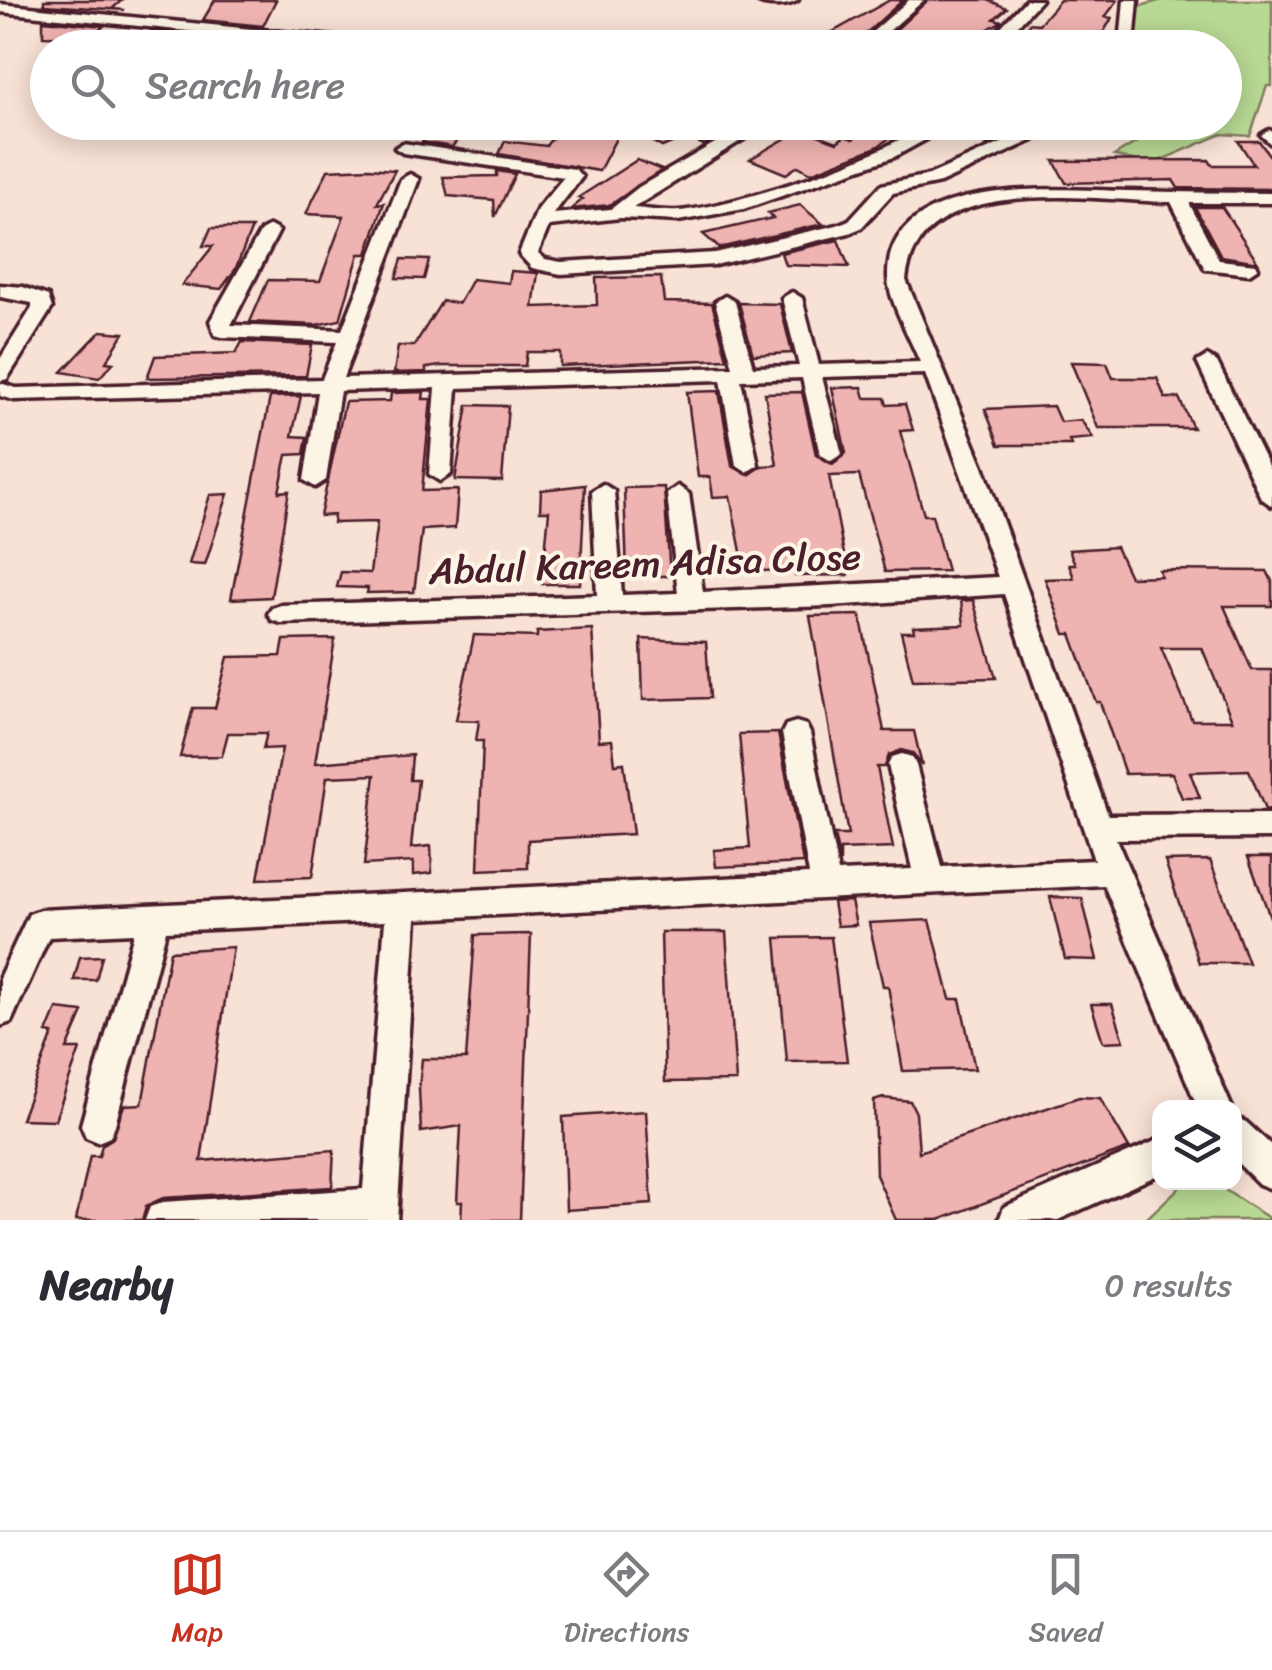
<!DOCTYPE html>
<style>
:root{--surface:#fff;--page:#f7f7f7;--text:#2b2b33;--muted:#7c7c81;--line:#e1e1e2;--accent:#c8321e}
body{margin:0;font-family:Sriracha,sans-serif;background:var(--page);color:var(--text)}
.controls{position:absolute;right:30px;bottom:30px;display:grid;overflow:hidden;border-radius:20px;box-shadow:0 5px 25px #0003}
.controls button{width:90px;height:90px;display:grid;place-items:center;padding:0;border:0;border-bottom:2px solid var(--line);background:var(--surface);color:var(--text);font:50px sans-serif}
.list{margin:0;padding:0;list-style:none}
h2{display:flex;justify-content:space-between;align-items:center;height:130px;margin:0;padding:0 40px;font-size:42px}
h2 small{font-size:32px;font-weight:400;color:var(--muted)}
.icon{flex:none;width:55px;height:55px;fill:none;stroke:currentColor;stroke-width:2;stroke-linecap:round;stroke-linejoin:round}
.map{position:relative;flex:none;width:1272px;height:1220px;overflow:hidden}
.search{position:absolute;background:var(--surface);box-shadow:0 5px 25px #0003;left:30px;right:30px;top:30px;height:110px;display:flex;align-items:center;gap:25px;box-sizing:border-box;padding:0 35px;border-radius:55px;color:var(--muted);font-size:38px}
.sheet{height:310px;background:var(--surface)}
nav{display:flex;justify-content:space-around;align-items:center;box-sizing:border-box;height:140px;border-top:2px solid var(--line);background:var(--surface);font-size:28px;color:var(--muted)}
nav a{display:grid;justify-items:center;gap:5px}
nav .on{color:var(--accent)}
.map>svg:first-child{display:block}
</style>
<div class="map">
<svg width="1272" height="1220" viewBox="0 0 1272 1220">
<rect width="100%" height="100%" fill="#f8e1d5"/>
<filter id="ink" filterUnits="userSpaceOnUse"><feTurbulence type="fractalNoise" baseFrequency=".01" numOctaves="2"/><feDisplacementMap in="SourceGraphic" scale="20" xChannelSelector="R" yChannelSelector="G"/><feConvolveMatrix kernelMatrix="1 2 1 2 8 2 1 2 1" color-interpolation-filters="sRGB"/></filter>
<g filter="url(#ink)">
<g fill="#b8d993" stroke="#817c5f" stroke-width="2.5">
<path d="M1162,0H1272V86H1267L1250,136L1222,134L1152,164L1114,156L1168,123L1224,122V48L1135,47L1137,7Z"/>
<path d="M1184,1183H1214L1272,1220H1145Z"/>
</g>
<g fill="#efb3b1" stroke="#4a1f2b" stroke-width="2.5" fill-rule="evenodd">
<path d="M44,0H122L112,9L125,10L44,5Z"/>
<path d="M215,0H276L263,26L203,20Z"/>
<path d="M890,0H903L850,48H804Z"/>
<path d="M928,0H988L1007,8L994,19L1002,21L955,48H876Z"/>
<path d="M1060,0H1118L1105,17L1112,18L1094,48H1024L1029,23L1039,24Z"/>
<path d="M43,20L104,26L90,37L43,36Z"/>
<path d="M151,31L229,39L220,48H136Z"/>
<path d="M431,122H472L452,147L422,142L427,136L420,135Z"/>
<path d="M608,122H743L704,145L686,137L662,147L623,125L599,171L499,154L505,141L546,146L561,126L601,132Z"/>
<path d="M982,122H1039L987,145L959,132Z"/>
<path d="M867,126L895,134L877,147L811,173L798,166L786,174L750,159L802,129L837,142L845,136L853,139Z"/>
<path d="M1238,141H1259L1272,159V189L1178,188L1173,180L1066,183L1054,161L1209,160L1212,165H1254Z"/>
<path d="M637,160L662,170L610,205L571,209L583,199L579,197Z"/>
<path d="M369,168L395,170L377,204L384,203L367,254H359L340,320L316,325L250,322L268,280L320,281L344,216L306,214L328,170Z"/>
<path d="M497,171L515,174L495,217L494,200L448,196L443,177L497,176Z"/>
<path d="M800,205L823,224L719,248L703,234L773,218L768,213Z"/>
<path d="M1195,207H1222L1258,262L1221,256Z"/>
<path d="M211,228H252L235,270L221,289L182,285L213,246H203Z"/>
<path d="M838,240L849,267L785,265L781,253Z"/>
<path d="M402,259L429,260L424,279L396,278Z"/>
<path d="M511,271L538,273L533,307L597,305L596,278L661,277L664,302L712,303L727,359L560,366V352H527L525,366H441L426,368V372L394,373L398,346H414L442,301L459,303L472,279L509,283Z"/>
<path d="M739,303L780,304L792,353L753,355Z"/>
<path d="M101,331L124,333L106,362L113,363L99,378L62,372Z"/>
<path d="M242,342L312,345L306,376L147,378L155,356L236,353Z"/>
<path d="M1071,362L1107,363L1113,378H1157L1165,398H1179L1193,428H1098Z"/>
<path d="M862,387L865,398H885L887,405L905,404L913,430L900,431L924,515H932L947,571L885,572L859,475L829,476L848,575L795,576L794,569L745,572L730,496L713,497L710,477H698L687,392L719,391L732,466L749,475L762,466L777,465L765,393L802,392L816,455L833,464L846,453L832,388Z"/>
<path d="M424,392L423,399H431L422,491L458,490L455,528L422,530L414,592L367,593L368,588L337,587L341,572L370,573L377,522L333,523L334,515L320,516L345,402L390,401L391,393Z"/>
<path d="M301,396L292,436L307,437L304,454L287,455L279,492L289,491L271,597L231,599L270,397Z"/>
<path d="M468,405L508,406L502,481L455,480Z"/>
<path d="M1053,406L1060,422L1081,420L1093,438L1069,440L1071,445H999L985,409Z"/>
<path d="M585,485L580,584H542L549,511H540L541,490Z"/>
<path d="M664,487L670,576H627L624,488Z"/>
<path d="M228,494L205,565L189,564L210,495Z"/>
<path d="M1116,547L1130,577L1161,576L1159,570L1267,571L1272,581V606H1224L1252,670H1272V810H1265L1249,770L1190,772L1200,798H1182L1172,773L1125,774L1100,702H1096L1071,634H1065L1045,579L1074,578L1069,564H1075L1069,550ZM1161,648H1202L1232,720H1192Z"/>
<path d="M973,600L996,678L913,680L901,632H914L913,627L964,625L961,601Z"/>
<path d="M860,615L884,731H914L922,766L913,753L901,750L889,755L885,767H877L893,848L840,850V863L834,835H848L810,616Z"/>
<path d="M592,629L599,741L612,740L615,764L624,763L633,834L528,840V868L478,870L483,741H476L479,721L456,720L474,635L537,637V632Z"/>
<path d="M335,639L315,763L412,755L410,780H418L411,848L431,846L432,873L413,875V862L364,865L375,775L327,777L312,877L258,879L282,748L263,749L267,733H228L222,756L180,757L193,708H215L228,657L281,656L284,640Z"/>
<path d="M641,639L706,642L710,698L643,700Z"/>
<path d="M778,733L803,863L716,867L714,850L750,848L739,734Z"/>
<path d="M1248,857H1272V916L1270,917Z"/>
<path d="M1210,860L1248,963H1199L1165,861Z"/>
<path d="M1050,897L1082,898L1097,960L1065,959Z"/>
<path d="M851,901L856,925L837,926L833,902Z"/>
<path d="M930,920L950,999H960L975,1069L903,1071L888,986H883L869,923Z"/>
<path d="M661,932H726L736,1081L665,1082Z"/>
<path d="M531,934L520,1220H461L462,1202H457L461,1126L421,1132L419,1088L422,1059H466L475,935Z"/>
<path d="M831,937L847,1061L787,1062L776,938Z"/>
<path d="M233,947L201,1161L334,1150L332,1187L163,1198L146,1206L142,1220H76L90,1156H99L102,1145L113,1138L124,1105L142,1104L170,951Z"/>
<path d="M102,956L96,980H74L80,957Z"/>
<path d="M1091,1004H1112L1124,1041L1103,1042Z"/>
<path d="M57,1009L83,1012L67,1049H80L55,1120L21,1119L53,1034L47,1033Z"/>
<path d="M1079,1097L1100,1098L1129,1148L939,1220H896L876,1175L874,1101L883,1098L910,1101L916,1113L919,1152Z"/>
<path d="M646,1111L652,1204L566,1210L563,1117Z"/>
</g>
<g fill="none" stroke-linecap="round" stroke-linejoin="round">
<defs>
<g id="minor">
<path d="M755,0H798C789,7 764,7 755,0Z"/>
<path d="M909,0H924L870,48H854Z"/>
<path d="M1026,0H1041L997,48H981Z"/>
<path d="M1124,0H1138L1135,33L1125,48H1110L1121,33Z"/>
<path d="M0,4L404,44L411,48H355L0,12Z"/>
<path d="M751,122H771L633,208C648,209 664,212 679,211C729,207 891,157 924,122H941L925,140L894,157L744,209L678,221L621,218L549,226L538,253L545,259L561,262L715,253L837,225L849,220L881,185L929,175L1049,122H1072L940,183L893,193L861,228L849,233L715,265L561,274L532,268L519,254L538,208L564,177L403,153L395,148L403,143L575,169L582,177L553,214L611,209L639,187Z"/>
<path d="M1269,130L1272,131V145L1261,135Z"/>
<path d="M410,174L419,179L343,378L733,367L715,302L725,296L735,302L753,367L799,366L782,298L792,292L802,298L819,365L920,362C911,340 888,299 888,277C886,172 1062,190 1127,191C1175,192 1224,193 1272,193V203H1189L1219,260L1256,264L1258,268L1249,274L1205,269L1171,202C1093,201 918,169 906,280L983,466L1108,815L1272,814V838L1116,839L1232,1108H1198L1104,885L416,919L397,1220H145L150,1207L163,1202L363,1189L385,921L166,931L115,1125L110,1137L98,1142L86,1137L81,1125L134,933L49,937L11,1022L0,1026V976L29,914L40,910L809,874L782,733L786,725L796,722L806,725L810,733L838,872L912,869L888,765L892,757L902,754L912,757L916,765L942,867L1094,860L1004,594L831,606L281,623L272,620L268,614L272,608L281,605L597,595L592,491L603,484L614,491L622,595L678,593L667,494L678,486L689,494L703,592L998,577L925,374L822,377L842,454L831,461L820,454L802,378L741,380L758,465L747,472L736,465L721,380L457,388L451,474L440,481L429,474L436,388L340,391L326,480L315,487L304,480L318,392L14,400L0,396V383L16,388L322,379L337,342L222,337L215,335L210,321L261,231L270,226L279,231L231,325L342,330L401,179Z"/>
<path d="M0,285L23,287L48,296L52,308L7,379L0,381V359L32,308V303L0,297Z"/>
<path d="M1207,356L1217,362L1272,474V506L1261,498L1197,362Z"/>
<path d="M1234,1117L1246,1122L1272,1146V1189L1259,1184L1234,1159Z"/>
<path d="M1160,1139V1174L1058,1220H999L1004,1207Z"/>
</g>
</defs>
<use href="#minor" stroke="#4a1f2b" stroke-width="7"/>
<use href="#minor" fill="#fcf5e5" fill-rule="evenodd"/>
</g>
</g>
<g text-anchor="middle" dominant-baseline="central" stroke-width="8" stroke-linejoin="round" paint-order="stroke">
<g font-size="38" fill="#4a1f2b" stroke="#fcf5e5">
<text transform="translate(645 564) rotate(-2)">Abdul Kareem Adisa Close</text>
</g>
</g>
</svg>
<div class="controls">
<button><svg class="icon" aria-label="layers" viewBox="0 0 24 24"><path d="M12 4l9 5-9 5-9-5zM3 14l9 5 9-5"/></svg></button>
</div>
<div class="search"><svg class="icon" aria-label="search" viewBox="0 0 24 24"><circle cx="10" cy="10" r="6"/><path d="M15 15l6 6"/></svg>Search here</div>
</div>
<section class="sheet">
<h2>Nearby<small>0 results</small></h2>
<ul class="list">
</ul>
</section>
<nav>
<a class="on"><svg class="icon" aria-label="map" viewBox="0 0 24 24"><path d="M3 6l6-2 6 2 6-2v14l-6 2-6-2-6 2zM9 4v14M15 6v14"/></svg>Map</a>
<a><svg class="icon" aria-label="directions" viewBox="0 0 24 24"><path d="M12 3l9 9-9 9-9-9zM9 14v-3h6M13 9l2 2-2 2"/></svg>Directions</a>
<a><svg class="icon" aria-label="saved" viewBox="0 0 24 24"><path d="M7 4h10v16l-5-4-5 4z"/></svg>Saved</a>
</nav>
